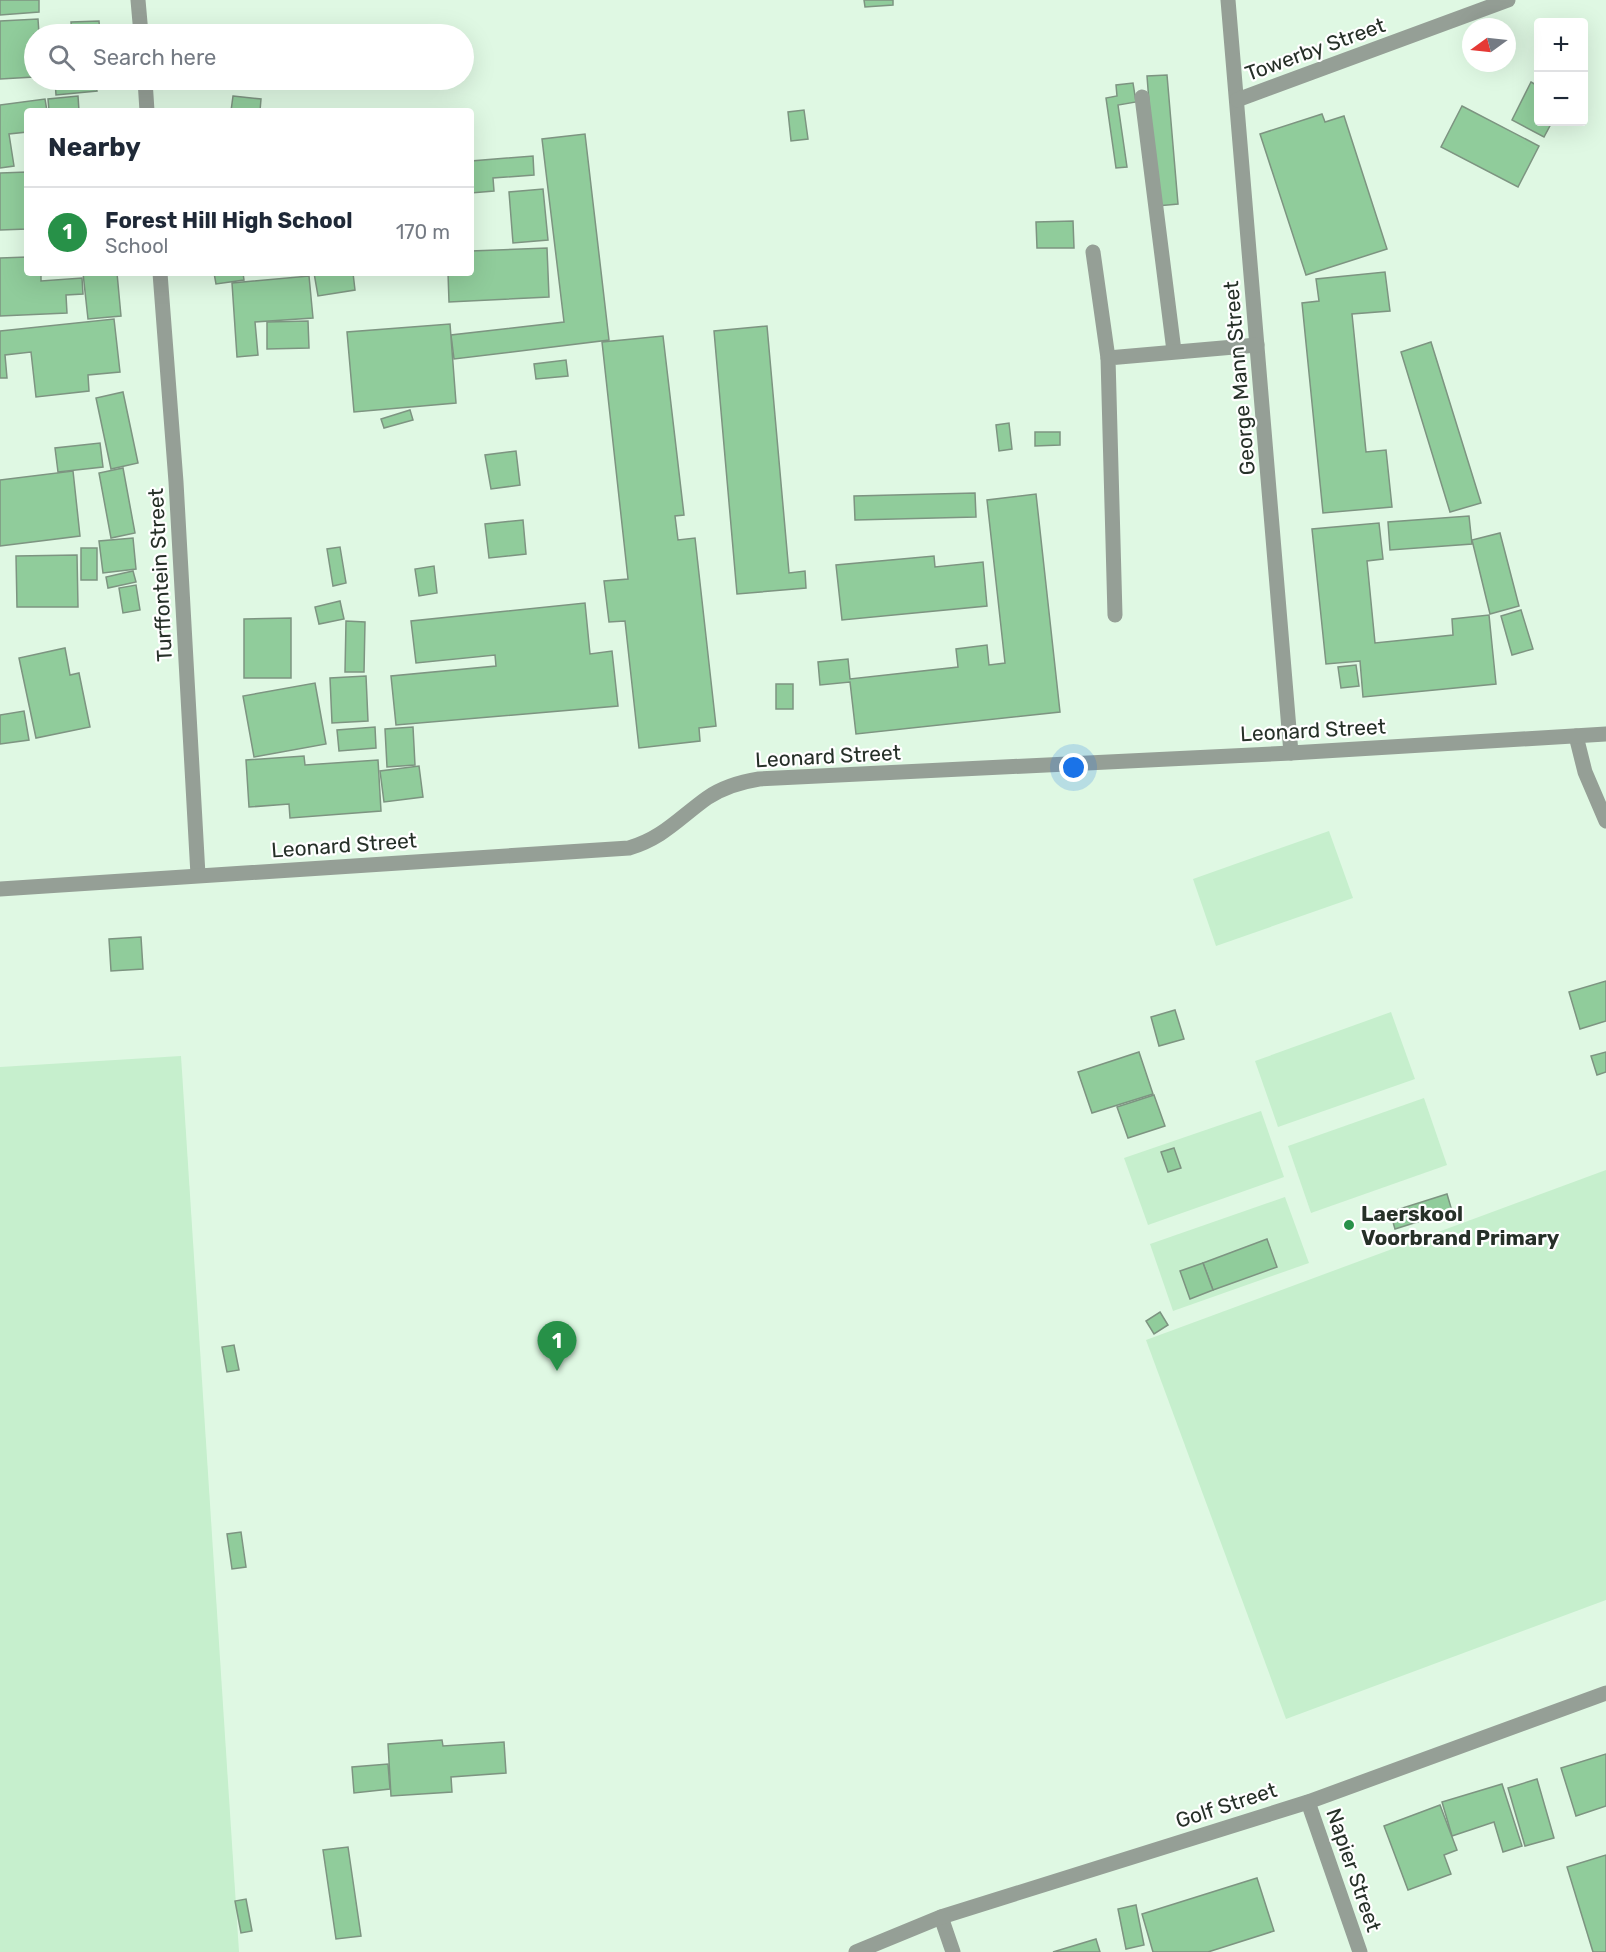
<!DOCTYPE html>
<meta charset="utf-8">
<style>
:root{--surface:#fff;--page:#f6f6f7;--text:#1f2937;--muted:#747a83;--line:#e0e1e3;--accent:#279148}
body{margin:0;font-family:Rubik,sans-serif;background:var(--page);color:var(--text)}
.controls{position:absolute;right:18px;top:18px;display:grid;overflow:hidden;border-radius:6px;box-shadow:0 6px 24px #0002}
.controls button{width:54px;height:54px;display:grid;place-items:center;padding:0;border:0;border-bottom:2px solid var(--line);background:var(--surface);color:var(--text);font:30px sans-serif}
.compass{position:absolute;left:1462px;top:18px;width:54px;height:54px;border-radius:50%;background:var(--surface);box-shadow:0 6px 24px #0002;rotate:255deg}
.you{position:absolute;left:1074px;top:768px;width:21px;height:21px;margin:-15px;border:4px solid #fff;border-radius:50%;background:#1a73e8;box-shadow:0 0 0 9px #1a73e833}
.badge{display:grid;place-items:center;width:39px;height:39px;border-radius:50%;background:var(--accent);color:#fff;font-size:20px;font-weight:700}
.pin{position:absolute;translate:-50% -50px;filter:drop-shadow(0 2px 3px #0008)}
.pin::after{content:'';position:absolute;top:32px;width:21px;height:18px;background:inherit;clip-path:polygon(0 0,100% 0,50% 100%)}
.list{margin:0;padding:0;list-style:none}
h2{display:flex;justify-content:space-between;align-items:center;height:78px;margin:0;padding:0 24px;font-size:26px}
h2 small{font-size:20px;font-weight:400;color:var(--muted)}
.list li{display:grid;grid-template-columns:39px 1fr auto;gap:18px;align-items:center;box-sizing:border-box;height:90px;padding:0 24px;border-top:2px solid var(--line)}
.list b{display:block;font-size:22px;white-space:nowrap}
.list p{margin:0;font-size:20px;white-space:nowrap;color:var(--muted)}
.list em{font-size:20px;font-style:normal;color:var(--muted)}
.icon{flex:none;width:33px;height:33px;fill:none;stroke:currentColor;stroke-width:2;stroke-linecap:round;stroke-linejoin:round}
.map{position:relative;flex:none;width:1606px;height:1952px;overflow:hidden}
.search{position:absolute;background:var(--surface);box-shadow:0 6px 24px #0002;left:24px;top:24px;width:450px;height:66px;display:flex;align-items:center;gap:15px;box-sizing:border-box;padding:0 21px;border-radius:33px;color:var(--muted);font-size:22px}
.panel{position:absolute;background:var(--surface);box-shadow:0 6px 24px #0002;left:24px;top:108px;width:450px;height:168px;border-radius:6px}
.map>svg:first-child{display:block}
</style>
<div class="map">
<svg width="1606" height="1952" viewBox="0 0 1606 1952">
<rect width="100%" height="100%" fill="#dff8e3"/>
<g fill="#c6efcd">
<path d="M1329,831L1353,898L1216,946L1193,879Z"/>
<path d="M1391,1012L1415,1079L1278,1127L1255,1061Z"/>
<path d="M181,1056L239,1952H0V1067Z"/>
<path d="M1424,1098L1447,1165L1311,1213L1288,1146Z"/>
<path d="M1261,1111L1284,1177L1148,1225L1124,1158Z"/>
<path d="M1606,1170V1600L1286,1719L1146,1340Z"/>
<path d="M1285,1197L1309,1263L1173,1311L1150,1244Z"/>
</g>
<g fill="#90cc9b" stroke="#7d9481" stroke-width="1.5">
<path d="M0,0H39V12L0,15Z"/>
<path d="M864,0H893V5L865,7Z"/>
<path d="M38,19L39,34H34V77L0,79V21Z"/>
<path d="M99,21L100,34H72L71,22Z"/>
<path d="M1167,75L1178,204L1157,206L1147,76Z"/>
<path d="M55,80H95L97,91L56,95Z"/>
<path d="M1531,82L1538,86V122H1552L1544,137L1512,120Z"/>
<path d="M1133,83L1136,102L1118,105L1127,167L1116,168L1106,98L1117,96L1116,85Z"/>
<path d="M78,96L79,111H49L48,99Z"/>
<path d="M233,96L261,99L260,111H231Z"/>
<path d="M45,99L47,111H27V132L9,134L14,166L0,168V105Z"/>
<path d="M1462,106L1539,146L1518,187L1441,147Z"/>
<path d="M804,110L808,139L791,141L788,112Z"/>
<path d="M1322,114L1325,122L1344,116L1387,249L1306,275L1260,134Z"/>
<path d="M585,134L609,340L454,359L451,335L564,322L542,139Z"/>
<path d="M533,156L534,175L493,178L494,191L471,193V161Z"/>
<path d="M27,172V229L0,230V173Z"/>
<path d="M543,189L548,240L513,243L509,192Z"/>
<path d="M1073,221L1074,248H1037L1036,222Z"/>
<path d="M547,248L549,297L449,302L448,273H471V251Z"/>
<path d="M27,257V273H41V281L82,278L83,294L66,295L67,313L0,316V258Z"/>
<path d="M1385,272L1390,311L1352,314L1366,452L1386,450L1392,507L1323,513L1302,303L1319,301L1316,279Z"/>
<path d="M83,273H117L121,316L88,319Z"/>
<path d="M214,273H243L244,280L216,284Z"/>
<path d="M314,273H353L355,290L318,296Z"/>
<path d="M309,276L313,318L255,322L258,355L237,357L232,283Z"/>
<path d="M114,319L120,372L88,375L89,391L36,397L31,352L5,355L7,378H0V331Z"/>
<path d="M308,321L309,348L267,349V322Z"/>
<path d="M450,324L456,403L354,412L347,332Z"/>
<path d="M767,326L789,573L805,571L806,588L737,594L714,331Z"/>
<path d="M663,336L684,515L675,516L678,540L695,538L716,726L699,728L700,741L639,748L625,621L609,622L604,581L628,579L602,342Z"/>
<path d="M1431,342L1481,503L1450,512L1401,352Z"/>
<path d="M566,360L568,376L536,379L534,364Z"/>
<path d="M123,392L138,463L111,469L96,398Z"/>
<path d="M410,410L413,420L384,428L381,419Z"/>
<path d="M1009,423L1012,449L999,451L996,425Z"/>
<path d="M1035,432H1060V445L1035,446Z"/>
<path d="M100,443L103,467L58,472L55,448Z"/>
<path d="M516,451L520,485L491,489L485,455Z"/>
<path d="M123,468L135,533L111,538L99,473Z"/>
<path d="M73,471L80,536L0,546V480Z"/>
<path d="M975,493L976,517L855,520L854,496Z"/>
<path d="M1036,494L1060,712L856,734L850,682L820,685L818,662L848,659L850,679L958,667L956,649L987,645L989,665L1005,663L987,500Z"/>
<path d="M1469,516L1472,544L1390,550L1388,522Z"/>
<path d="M523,520L526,554L489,558L485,524Z"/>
<path d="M1379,523L1383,559L1367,561L1375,643L1453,635L1452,619L1489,615L1496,684L1363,697L1360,661L1326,664L1312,529Z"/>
<path d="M1500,533L1519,606L1490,614L1472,540Z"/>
<path d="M133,538L136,569L103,573L99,541Z"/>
<path d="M340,547L346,583L333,586L327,549Z"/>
<rect x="81" y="548" width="16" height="32"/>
<path d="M77,555L78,607H17L16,556Z"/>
<path d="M934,556L935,567L983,562L987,606L842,620L836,565Z"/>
<path d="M434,566L437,593L419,596L415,569Z"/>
<path d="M133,571L136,582L108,588L106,577Z"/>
<path d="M136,585L140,610L123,613L119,588Z"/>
<path d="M340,601L344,619L319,624L315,607Z"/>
<path d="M585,603L590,654L612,651L618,706L396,725L391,676L496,666L495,655L416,663L411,621Z"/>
<path d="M1521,610L1533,649L1512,655L1501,616Z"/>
<path d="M291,618V678H244V619Z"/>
<path d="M346,621L365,622L364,672H345Z"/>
<path d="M65,648L70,675L79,673L90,727L36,738L19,658Z"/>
<path d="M1356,665L1359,686L1341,688L1338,667Z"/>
<path d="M366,676L368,721L332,723L330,678Z"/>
<path d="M315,683L326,744L254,757L243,696Z"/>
<rect x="776" y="684" width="17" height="25"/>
<path d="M24,711L29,740L0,744V715Z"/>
<path d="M375,727L376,748L339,751L337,730Z"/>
<path d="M413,727L415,765L387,767L385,729Z"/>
<path d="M304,756L305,765L378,760L381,811L290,818L289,804L249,807L246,760Z"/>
<path d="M419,766L423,797L384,802L380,771Z"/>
<path d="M141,937L143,969L111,971L109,939Z"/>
<path d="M1606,981V1021L1580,1029L1569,992Z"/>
<path d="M1175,1010L1184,1039L1159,1046L1151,1017Z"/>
<path d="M1139,1052L1153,1094L1092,1113L1078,1072Z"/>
<path d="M1606,1052V1072L1597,1075L1591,1056Z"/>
<path d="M1154,1095L1165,1126L1128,1138L1117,1107Z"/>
<path d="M1174,1148L1181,1168L1168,1172L1161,1152Z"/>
<path d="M1447,1194L1452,1211L1395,1229L1390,1212Z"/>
<path d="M1267,1239L1277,1267L1213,1290L1203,1263Z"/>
<path d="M1203,1263L1213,1290L1190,1299L1180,1271Z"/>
<path d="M1160,1312L1168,1325L1154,1334L1146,1321Z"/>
<path d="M234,1345L239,1370L227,1372L222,1347Z"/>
<path d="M241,1532L246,1567L232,1569L227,1534Z"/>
<path d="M442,1740L443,1746L504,1742L506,1773L451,1777L452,1792L391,1796L388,1744Z"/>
<path d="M1606,1754V1806L1576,1816L1561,1768Z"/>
<path d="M388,1764L390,1789L354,1793L352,1767Z"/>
<path d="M1537,1779L1554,1838L1525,1846L1508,1788Z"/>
<path d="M1502,1784L1522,1846L1503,1852L1494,1822L1452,1836L1442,1802Z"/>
<path d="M1440,1805L1457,1850L1444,1855L1451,1874L1408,1890L1384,1826Z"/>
<path d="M348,1847L361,1936L336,1939L323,1850Z"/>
<path d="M1606,1855V1952H1593L1567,1867Z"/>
<path d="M1257,1878L1274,1931L1208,1952H1153L1142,1914Z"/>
<path d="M246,1899L252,1931L241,1933L235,1901Z"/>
<path d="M1136,1905L1144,1945L1126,1949L1118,1909Z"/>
<path d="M1096,1939L1100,1952H1053Z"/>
</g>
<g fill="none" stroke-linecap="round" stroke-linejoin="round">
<g stroke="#959f96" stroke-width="15">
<path d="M138,0L141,34"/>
<path d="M1228,0L1291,753"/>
<path d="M145,80L147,111"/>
<path d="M1142,97L1174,351"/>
<path d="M1237,100L1508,0"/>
<path d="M1093,252L1108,358"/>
<path d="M160,273L176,482L198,875"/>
<path d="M1115,615L1108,358L1257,345"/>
<path d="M1576,736L1585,772L1606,821"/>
<path d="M0,889L629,848C663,838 679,818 707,798C723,787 740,782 759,779L1291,753L1606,734"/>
<path d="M1308,1802L1360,1952"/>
<path d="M941,1917L953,1952"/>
<path d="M856,1952L941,1917L1308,1802L1606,1693"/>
</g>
</g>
<circle fill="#279148" stroke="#fff" stroke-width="2" cx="1349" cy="1225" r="6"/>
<g text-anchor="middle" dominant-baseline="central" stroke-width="4.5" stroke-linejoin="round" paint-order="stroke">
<g font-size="21" fill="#263028" stroke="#fff">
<text transform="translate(1315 49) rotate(-20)">Towerby Street</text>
<text transform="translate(1239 378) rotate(-95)">George Mann Street</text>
<text transform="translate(160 575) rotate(-93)">Turffontein Street</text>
<text transform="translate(1313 730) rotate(-3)">Leonard Street</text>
<text transform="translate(828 756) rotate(-3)">Leonard Street</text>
<text transform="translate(344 845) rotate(-4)">Leonard Street</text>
<text transform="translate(1226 1805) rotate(-18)">Golf Street</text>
<text transform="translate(1354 1870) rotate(71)">Napier Street</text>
</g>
<g font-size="21" font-weight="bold" fill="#263028" stroke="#fff" text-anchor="start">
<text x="1361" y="1213">Laerskool<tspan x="1361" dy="24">Voorbrand Primary</tspan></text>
</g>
</g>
</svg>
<div class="controls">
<button>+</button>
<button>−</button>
</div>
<svg class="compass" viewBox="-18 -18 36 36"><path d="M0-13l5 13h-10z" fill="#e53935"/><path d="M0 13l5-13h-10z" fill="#747a83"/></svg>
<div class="you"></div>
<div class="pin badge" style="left:557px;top:1371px">1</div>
<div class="search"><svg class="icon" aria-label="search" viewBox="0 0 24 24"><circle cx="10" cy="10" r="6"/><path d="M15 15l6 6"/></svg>Search here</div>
<section class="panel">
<h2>Nearby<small></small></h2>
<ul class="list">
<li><span class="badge">1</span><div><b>Forest Hill High School</b><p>School</p></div><em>170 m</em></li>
</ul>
</section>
</div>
